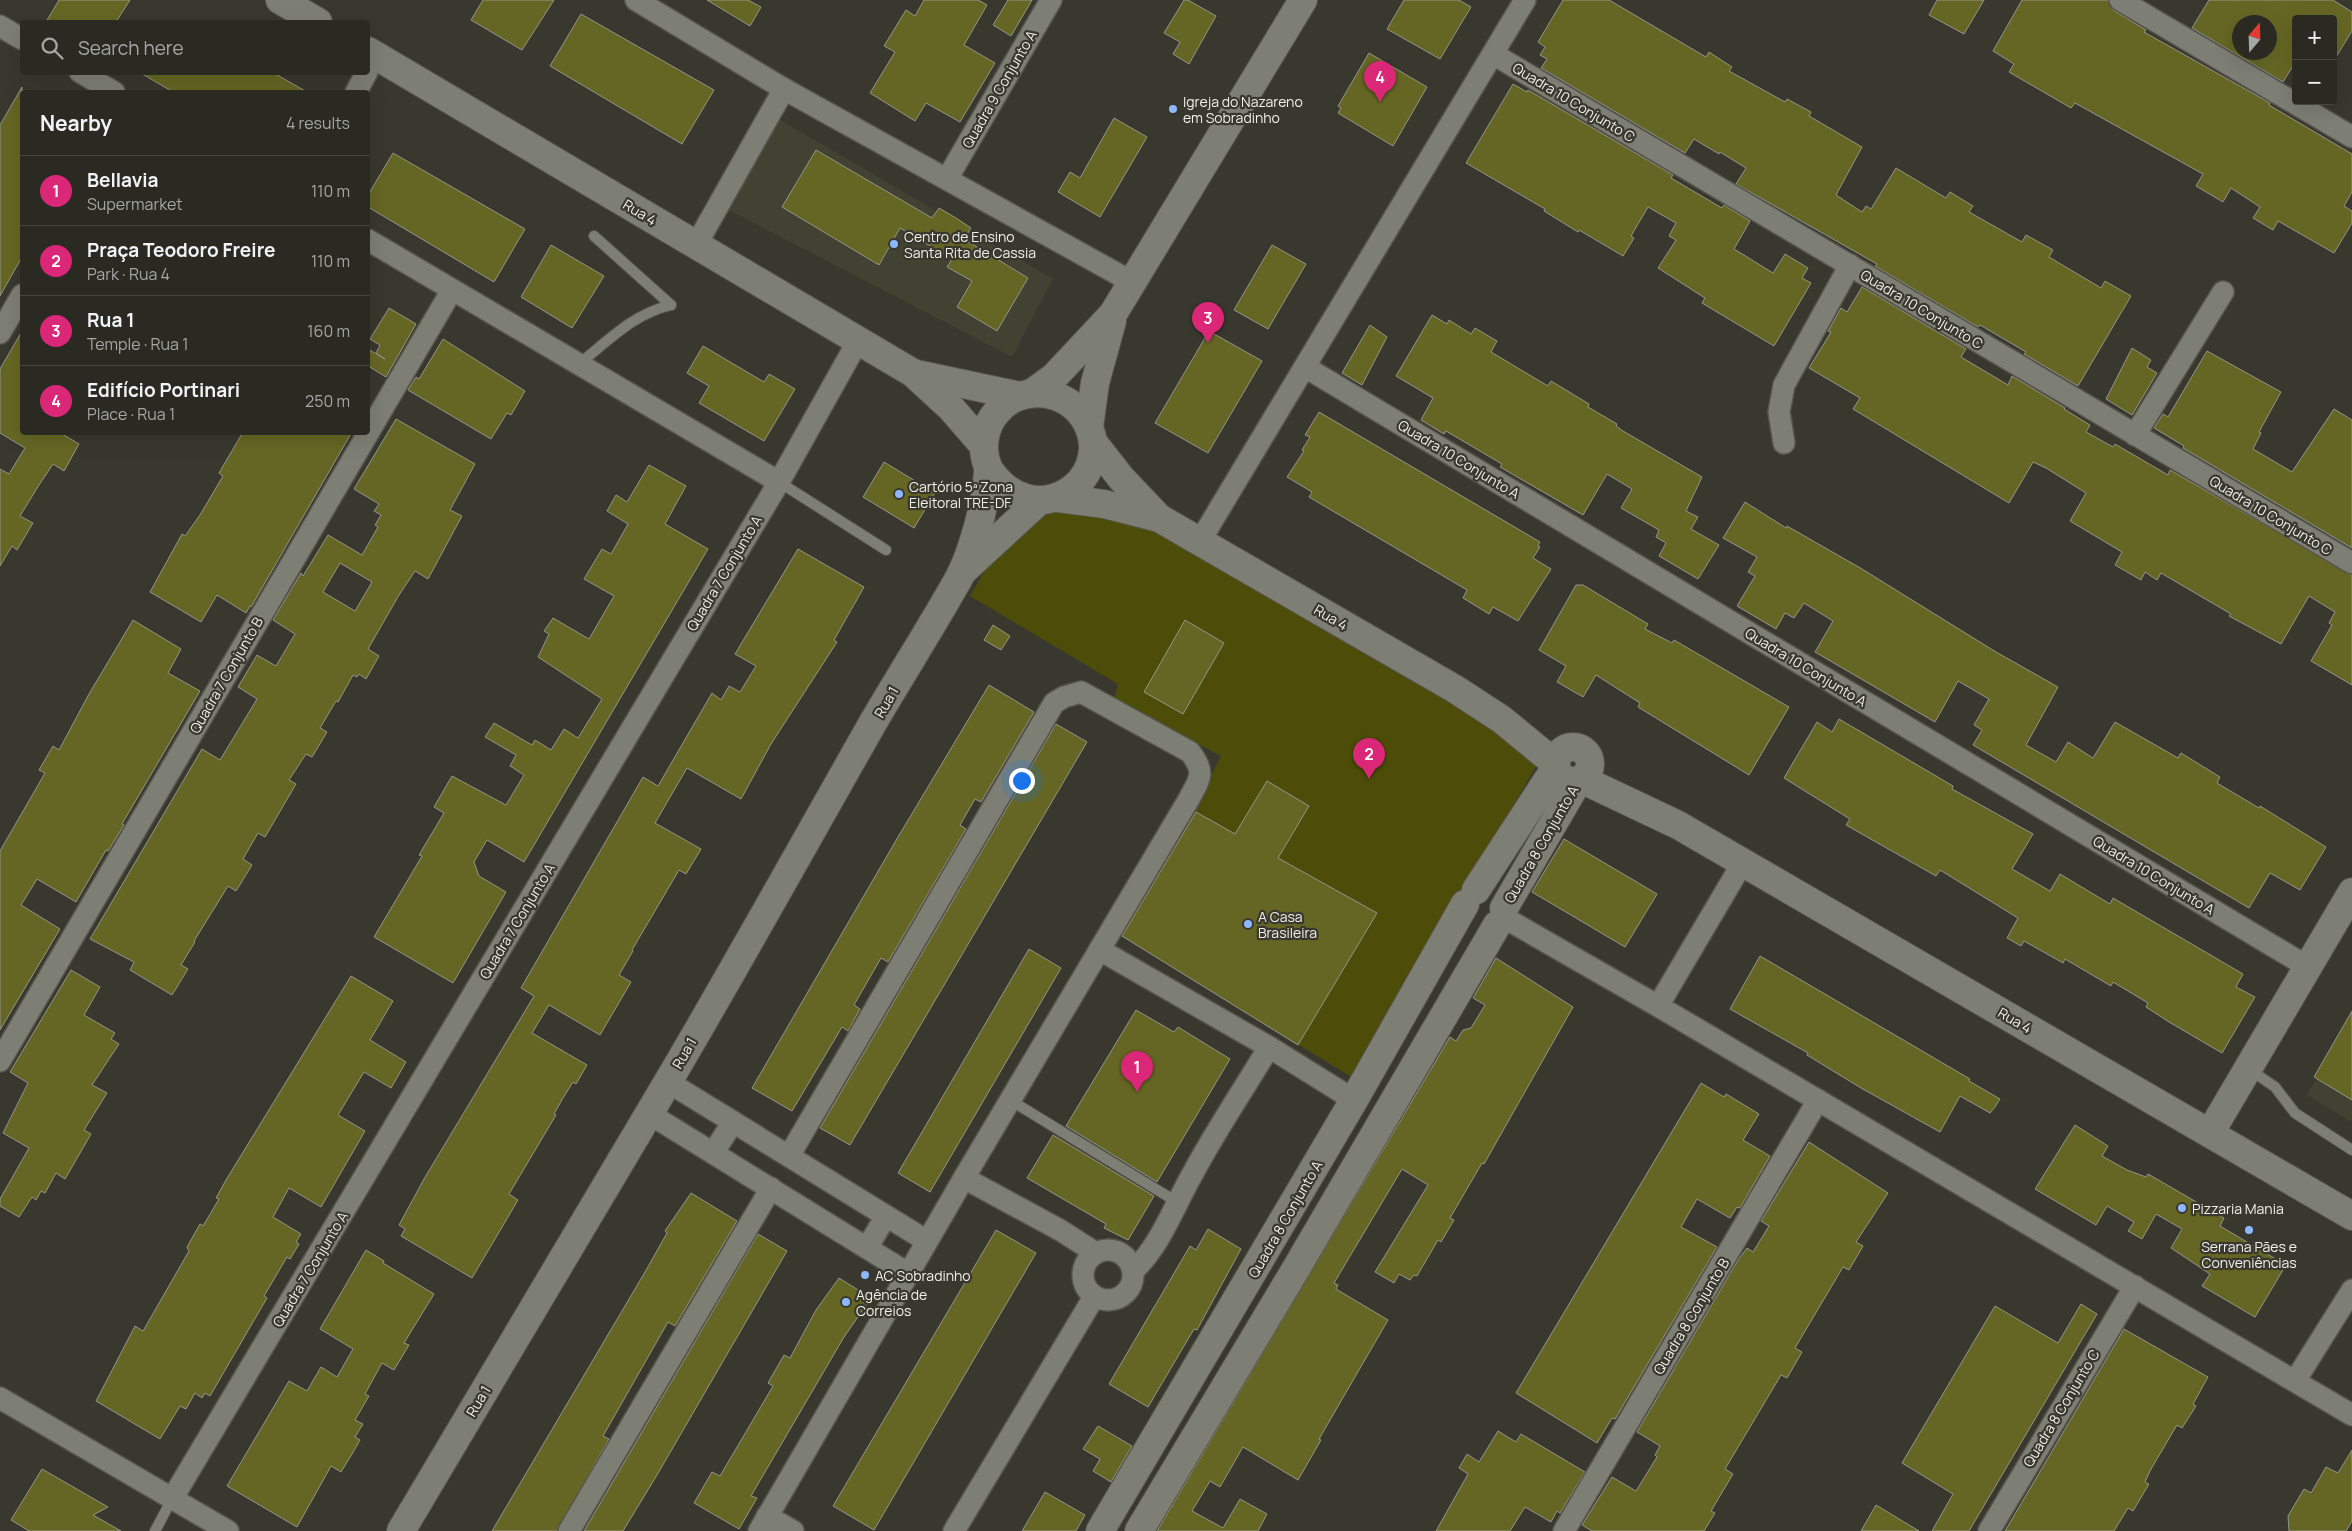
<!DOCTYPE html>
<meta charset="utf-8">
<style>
:root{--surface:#2a2a22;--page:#32322a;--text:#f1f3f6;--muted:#a5a7a5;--line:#464640;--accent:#db2777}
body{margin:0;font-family:Manrope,sans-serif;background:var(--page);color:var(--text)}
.controls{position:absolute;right:15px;top:15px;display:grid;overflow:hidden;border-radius:5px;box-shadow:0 5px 20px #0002}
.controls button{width:45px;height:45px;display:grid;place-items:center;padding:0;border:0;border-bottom:1px solid var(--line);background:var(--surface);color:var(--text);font:25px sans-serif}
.compass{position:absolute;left:2232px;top:15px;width:45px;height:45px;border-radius:50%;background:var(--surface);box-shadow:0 5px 20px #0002;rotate:19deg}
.you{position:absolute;left:1021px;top:780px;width:18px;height:18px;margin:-12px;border:4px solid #fff;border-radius:50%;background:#1a73e8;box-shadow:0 0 0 8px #1a73e833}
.badge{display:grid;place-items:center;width:32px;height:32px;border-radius:50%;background:var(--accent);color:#fff;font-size:16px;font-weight:700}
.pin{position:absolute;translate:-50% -41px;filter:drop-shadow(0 1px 2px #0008)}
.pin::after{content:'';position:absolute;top:26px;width:18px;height:15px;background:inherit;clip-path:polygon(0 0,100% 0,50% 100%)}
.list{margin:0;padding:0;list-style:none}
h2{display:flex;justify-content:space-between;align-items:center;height:65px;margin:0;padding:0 20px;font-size:21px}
h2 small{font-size:16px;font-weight:400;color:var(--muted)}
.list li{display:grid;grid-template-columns:32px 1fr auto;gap:15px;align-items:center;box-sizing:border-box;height:70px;padding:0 20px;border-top:1px solid var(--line)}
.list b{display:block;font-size:19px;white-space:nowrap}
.list p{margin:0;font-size:16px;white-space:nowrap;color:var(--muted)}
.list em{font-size:16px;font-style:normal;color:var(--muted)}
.icon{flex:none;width:28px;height:28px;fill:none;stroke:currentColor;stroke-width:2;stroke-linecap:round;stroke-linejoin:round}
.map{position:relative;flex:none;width:2352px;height:1531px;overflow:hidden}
.search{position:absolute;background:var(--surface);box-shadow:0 5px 20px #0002;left:20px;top:20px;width:350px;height:55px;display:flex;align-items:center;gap:12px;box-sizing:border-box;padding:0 18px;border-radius:5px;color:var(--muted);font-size:19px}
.panel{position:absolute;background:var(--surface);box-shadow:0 5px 20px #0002;left:20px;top:90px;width:350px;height:345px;border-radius:5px}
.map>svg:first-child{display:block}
</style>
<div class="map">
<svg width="2352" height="1531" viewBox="0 0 2352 1531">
<rect width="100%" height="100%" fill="#38382e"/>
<g fill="#414232">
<path d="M777,118L1053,279L1012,357L727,209Z"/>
<path d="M2352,1019V1122L2307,1095Z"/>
</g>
<path fill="#4d4d09" d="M1057,506L1150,517L1489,722L1538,763L1353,1078L1118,934L1201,796L1221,756L1114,699L1118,684L970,596L997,549L1016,529Z"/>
<g fill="#666624" stroke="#949589" fill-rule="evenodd">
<path d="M59,0H130L116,22H46Z"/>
<path d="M483,0H554L522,50L471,20Z"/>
<path d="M707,0H748L761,7L750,26Z"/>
<path d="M924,0H978L987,5L964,45L995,63L960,122L926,103L915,121L870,93L895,52L884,46L906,10L915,16Z"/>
<path d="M1008,0H1032L1011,36L993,25Z"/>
<path d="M1184,0H1188L1216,16L1189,64L1173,54L1180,42L1164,33Z"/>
<path d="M1404,0H1459L1471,7L1440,59L1387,29Z"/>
<path d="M1563,0H1609L1706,57L1709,52L1732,67L1729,71L1785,102L1787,99L1811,112L1809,116L1862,147L1836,195L1862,212L1866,206L1871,209L1896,168L1946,198L1950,192L1973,206L1969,212L2022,242L2026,235L2053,250L2049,257L2101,288L2105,281L2131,296L2078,386L2024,354L2026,352L1980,325L1978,327L1875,266L1877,264L1736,184L1746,168L1720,152L1719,154L1694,139L1685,153L1541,68L1547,59L1540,55L1545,47L1538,42Z"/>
<path d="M1937,0H1984L1964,34L1929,15Z"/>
<path d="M2022,0H2108L2113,10L2146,30L2144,32L2270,103L2269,105L2352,154V192L2344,206L2352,211V223L2334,253L2278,221L2273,230L2253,218L2260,207L2231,188L2223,202L2196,186L2203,174L2075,103L2071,108L2009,72L2014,64L1993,51Z"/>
<path d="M2209,0H2333L2352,12V31L2333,62V19H2296V61L2283,82L2192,28ZM2240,22H2270V52H2240Z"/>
<path d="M581,14L714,90L682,144L550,66Z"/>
<path d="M1369,53L1427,87L1393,146L1338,113L1341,108L1338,106Z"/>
<path d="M139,72H272L307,92H173Z"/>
<path d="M1513,84L1527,92L1528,90L1673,175L1671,178L1722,208L1724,205L1750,221L1734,249L1773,273L1785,254L1808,268L1802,278L1811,283L1774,346L1702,303L1705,298L1658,268L1676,240L1669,236L1676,223L1648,207L1631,236L1634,238L1623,256L1579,230L1578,232L1544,211L1545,209L1466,163Z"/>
<path d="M22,87V257L0,296V125Z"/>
<path d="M1114,118L1147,137L1100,217L1058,192L1070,172L1080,178Z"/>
<path d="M816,150L932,218L939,208L956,218L971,228L964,239L1028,278L997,331L957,307L972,281L947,267L952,259L900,228L879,265L782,207Z"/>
<path d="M393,153L525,229L494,282L368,207V195Z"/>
<path d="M551,245L604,276L572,328L521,297Z"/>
<path d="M1272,245L1306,264L1268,329L1234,310Z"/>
<path d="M1862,287L1966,349L1961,357L2008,385L2012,376L2065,408L2064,409L2090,425L2086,432L2113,447L2115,444L2168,475L2170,470L2352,575V685L2311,661L2332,625L2329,623L2335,612L2309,596L2281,644L2229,616L2231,614L2161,573L2157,580L2145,572L2141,580L2115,565L2122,552L2070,521L2086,493L2046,468L2033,462L2009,503L1853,409L1860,398L1809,368L1831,332L1828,331L1841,308L1847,312Z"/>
<path d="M389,308L416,324L386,377L368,366V349L385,359L376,353L380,345L370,339Z"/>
<path d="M1432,315L1447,324L1449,320L1471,334L1475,328L1497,341L1491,352L1548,386L1551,381L1589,404L1588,407L1617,424L1616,426L1623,431L1702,477L1686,511L1698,517L1691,529L1719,545L1698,579L1659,556L1666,543L1656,537L1659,530L1621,508L1632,489L1607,474L1583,515L1500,467L1502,464L1446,431L1444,434L1421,420L1433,398L1396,376Z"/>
<path d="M1370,325L1387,337L1362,385L1342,373Z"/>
<path d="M22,331V432H59L79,444L64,471L53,464L39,485L20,516L33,523L17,550L12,546L0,566V469L9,474L25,448L0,433V369Z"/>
<path d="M1209,331L1262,361L1208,453L1155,423Z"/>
<path d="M443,339L525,391L511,415L507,413L491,439L408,390L416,377L419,379Z"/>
<path d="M703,346L764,382L769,374L795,389L764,441L699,403L709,386L687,373Z"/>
<path d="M2132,348L2151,360L2147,367L2157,373L2132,415L2106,399Z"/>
<path d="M2207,351L2281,392L2259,432L2261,433L2253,449L2292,472L2334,409L2352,420V548L2183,448L2184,446L2154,428L2163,414L2168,417Z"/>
<path d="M1319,412L1540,542L1538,546L1540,547L1533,558L1551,569L1518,621L1493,607L1489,614L1463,598L1467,590L1309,497L1312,492L1287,477L1304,451L1302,450L1310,437L1305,435Z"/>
<path d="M396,419L475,464L450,510L462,516L428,579L415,571L399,595L368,649L379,656L366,679L359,674L357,677L353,675L338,702L336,701L320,728L327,732L312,757L306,754L289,780L296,784L265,837L258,833L243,859L252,865L236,891L228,886L194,941L195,942L181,965L188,969L172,995L130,970L134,962L90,939L202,749L220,760L257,699L238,687L257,655L276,666L295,634L273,620L301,573L303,576L328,535L362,555L378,527L375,525L381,515L374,511L379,504L354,489ZM340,563L372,582L355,611L323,592Z"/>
<path d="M243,432H352L251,607L250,606L246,613L217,595L201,622L150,592L182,534L185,536L200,515L223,476L219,473Z"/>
<path d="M884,462L935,493L914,528L863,497Z"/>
<path d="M649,465L686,486L665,524L708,549L524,862L487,840L474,862L479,876L506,892L453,983L374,937L422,856L419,855L444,813L434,807L452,776L506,805L524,775L510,766L516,755L485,737L494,723L532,745L535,740L551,750L564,729L578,738L602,699L538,657L549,634L544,631L553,618L589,639L614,596L584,579L602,549L611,554L628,524L607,511L616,495L627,502Z"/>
<path d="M1745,502L1786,528L1787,526L1862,569L1996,652L2058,687L2026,745L2056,762L2068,742L2093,758L2115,722L2178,758L2181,753L2220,777L2217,783L2259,808L2260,806L2326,847L2300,890L2270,873L2249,908L1973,745L1982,730L1974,725L1989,699L1958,681L1935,722L1815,652L1833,621L1804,603L1794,618L1785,613L1776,629L1737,606L1755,576L1748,572L1757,557L1723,538Z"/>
<path d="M798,549L864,587L834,640L837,642L771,744L741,799L687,768L655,823L701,849L686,874L679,870L632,950L633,951L619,975L631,982L600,1035L549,1005L532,1033L587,1065L576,1084L573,1082L563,1098L554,1114L556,1115L509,1194L518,1200L472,1278L401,1236L405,1229L399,1225L424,1179L534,996L521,988L643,777L658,786L712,693L721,700L729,686L740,692L756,666L735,654Z"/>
<path d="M1576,585H1583L1648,624L1645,629L1672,643L1674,640L1789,707L1749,775L1638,707L1640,703L1596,675L1583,697L1557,682L1566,666L1539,650Z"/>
<path d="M133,620L181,649L168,673L200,691L122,824L124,825L108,851L106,850L76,902L37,879L21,905L60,929L0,1030V851L45,773L39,770L53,746L59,750L89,694Z"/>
<path d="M1185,620L1224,643L1183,714L1144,692Z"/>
<path d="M993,625L1010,636L1001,650L984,640Z"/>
<path d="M989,685L1034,712L981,802L975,799L960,825L966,829L888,962L881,958L854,1005L860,1009L848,1031L842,1027L792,1111L752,1088L898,837Z"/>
<path d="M1839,719L1953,786L1952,789L2033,834L2012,869L2050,891L2060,874L2110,904L2113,898L2243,974L2236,987L2255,997L2222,1053L2169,1022L2146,1007L2148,1003L2113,982L2111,986L2065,959L2063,963L2024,941L2021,946L2007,938L2018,918L1940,870L1936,876L1846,825L1850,819L1784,778L1817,722L1832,732Z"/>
<path d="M1056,724L1087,742L850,1145L820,1128Z"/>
<path d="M1267,781L1309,806L1278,858L1377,913L1298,1045L1122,936L1196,812L1235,834Z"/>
<path d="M1564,839L1657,894L1625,947L1532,892Z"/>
<path d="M1029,949L1061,968L930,1192L898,1173Z"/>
<path d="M1760,956L1970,1079L1969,1081L2000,1099L1995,1107L1990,1113L1960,1096L1940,1132L1861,1088L1807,1055L1808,1053L1730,1009Z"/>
<path d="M1496,958L1573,1007L1484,1164L1482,1163L1450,1218L1454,1220L1441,1242L1438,1240L1417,1276L1414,1275L1410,1280L1399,1274L1394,1283L1375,1272L1428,1185L1402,1169L1334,1283L1338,1285L1336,1289L1388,1320L1319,1439L1321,1440L1298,1480L1243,1447L1220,1487L1210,1481L1192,1511L1223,1528L1240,1499L1267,1514L1258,1531H1157L1450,1037L1456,1041L1463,1030L1471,1028L1485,1005L1473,998Z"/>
<path d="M71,970L100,987L84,1015L115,1033L111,1039L119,1044L92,1085L107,1093L84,1130L91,1134L65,1179L56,1173L45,1193L41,1191L36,1200L32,1197L19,1217L0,1206V1199L29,1148L3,1133L28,1083L10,1072Z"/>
<path d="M351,976L393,1001L370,1040L406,1062L391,1088L364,1072L338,1115L365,1131L321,1207L289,1188L273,1217L301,1234L296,1242L299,1244L290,1259L287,1257L264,1296L267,1298L210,1396L205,1393L202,1398L195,1393L186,1409L180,1406L160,1439L96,1401L135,1326L143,1331L189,1251L187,1247L200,1224L203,1226L219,1199L216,1198L226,1180Z"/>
<path d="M1136,1010L1174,1032L1178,1027L1230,1059L1157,1182L1066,1126Z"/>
<path d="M2352,1011V1100L2314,1077Z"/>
<path d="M1701,1083L1724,1097L1726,1094L1759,1114L1743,1140L1770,1156L1740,1208L1737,1207L1730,1218L1697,1199L1681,1227L1717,1247L1615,1419L1612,1418L1597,1443L1516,1393Z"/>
<path d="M2075,1125L2108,1146L2102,1156L2127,1170L2146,1177L2148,1174L2224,1218L2220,1226L2286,1265L2255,1317L2202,1286L2210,1274L2171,1248L2182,1229L2156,1214L2142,1239L2128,1231L2134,1222L2107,1206L2096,1225L2035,1189Z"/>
<path d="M1053,1135L1154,1196L1128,1240L1104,1228L1106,1224L1027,1178Z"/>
<path d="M1809,1142L1888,1193L1856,1242L1863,1246L1849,1270L1843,1267L1795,1348L1802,1352L1787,1378L1781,1375L1725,1469L1733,1474L1711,1511L1715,1513L1704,1531H1592L1582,1525L1612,1477L1636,1491L1657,1457L1655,1455L1660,1446L1637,1432L1738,1260L1747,1248L1753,1252L1769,1226L1761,1221Z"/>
<path d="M691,1193L737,1221L675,1326L668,1322L603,1436L609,1439L557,1531H492L645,1272L667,1233L665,1231Z"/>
<path d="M1208,1229L1241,1249L1197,1330L1194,1329L1148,1407L1109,1384L1190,1246L1196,1250Z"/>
<path d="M996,1230L1036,1253L874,1530L833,1506Z"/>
<path d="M758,1234L787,1251L657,1475L623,1531H584Z"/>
<path d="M366,1250L384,1261L383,1263L434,1294L404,1343L409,1345L394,1370L382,1363L365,1394L369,1396L355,1420L363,1424L355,1437L360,1440L352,1454L341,1472L331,1466L297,1527L227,1486L289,1381L307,1391L321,1367L337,1377L353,1349L320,1329Z"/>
<path d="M839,1278L871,1298L844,1337L751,1496L757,1498L739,1529L694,1503L712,1472L720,1476L773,1386L768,1383L784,1355L790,1358L816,1310Z"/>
<path d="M2081,1304L2097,1314L1969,1531H1932L1953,1494L1902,1463L1995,1306L2058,1343Z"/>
<path d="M2124,1329L2208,1377L2193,1404L2196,1406L2182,1428L2177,1425L2151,1469L2145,1482L2149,1484L2133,1511L2128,1508L2114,1531H2005Z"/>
<path d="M1098,1426L1132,1446L1111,1482L1093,1471L1100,1459L1083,1449Z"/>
<path d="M1498,1431L1516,1442L1521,1434L1585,1472L1560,1513L1557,1511L1551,1522L1525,1507L1510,1531H1436L1468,1474L1459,1468L1467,1454L1479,1462Z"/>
<path d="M2352,1450V1521L2346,1531H2289L2288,1516L2304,1489L2311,1493L2326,1467L2338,1473Z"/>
<path d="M42,1469L108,1507L93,1515L121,1531H29L11,1520Z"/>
<path d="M1045,1492L1085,1515L1076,1531H1022Z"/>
<path d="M1876,1505L1919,1531H1861Z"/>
</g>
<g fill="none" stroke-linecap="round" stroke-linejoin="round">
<defs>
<g id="lane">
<path d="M594,236L671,305"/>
<path d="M579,364C609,340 633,314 671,305"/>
<path d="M779,482L886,550"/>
<path d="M2249,1069L2275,1087L2295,1113L2352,1150"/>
<path d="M1010,1100L1177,1202"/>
<path d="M155,1531L172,1499"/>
</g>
<g id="street">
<path d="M636,0L784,89L1132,282"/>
<path d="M2120,0L2352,137"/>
<path d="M0,26L22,39"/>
<path d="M1493,54L2352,563"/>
<path d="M80,72L114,92"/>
<path d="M356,92L367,72"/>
<path d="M947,179L1051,0"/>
<path d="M368,240L779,482"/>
<path d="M696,245L784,89"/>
<path d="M0,333L22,295"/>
<path d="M1305,367L2308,967"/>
<path d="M2135,435L2223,292"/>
<path d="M1784,443L1779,412L1784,385L1850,265"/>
<path d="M1200,541L1525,0"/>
<path d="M1503,917L1658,1006L2352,1415"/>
<path d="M1100,950L1269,1047L1354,1100"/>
<path d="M1658,1006L1743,862"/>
<path d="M0,1061L452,290"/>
<path d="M668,1082L927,1241"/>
<path d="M648,1113L909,1274"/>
<path d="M713,1153L733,1122"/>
<path d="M964,1178L1060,1230L1096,1253"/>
<path d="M867,1248L886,1216"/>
<circle cx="1108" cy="1275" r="25"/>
<path d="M1133,1271C1161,1245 1174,1206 1193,1173C1216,1130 1244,1089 1269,1047"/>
<path d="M2295,1381L2352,1290"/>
<path d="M0,1398L228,1531"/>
<path d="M172,1499L779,482L858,341"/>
<path d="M767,1516L793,1531"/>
<path d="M569,1531L771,1188"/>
<path d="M759,1531L964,1178L1189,799C1200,778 1206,773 1190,752L1081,692L1064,697L1054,703L789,1156"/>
<path d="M954,1531L1094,1297"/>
<path d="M1564,1531L1818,1100"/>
<path d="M1989,1531L2135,1286"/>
</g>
<g id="secondary">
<path d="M280,0L318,22"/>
<path d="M368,51L913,373L951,408L984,446"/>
<path d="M916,374L1020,396"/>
<path d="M1032,393L1054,377L1113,314L1303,0"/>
<path d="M1089,427L1095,383L1112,321"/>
<path d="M1093,442L1121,478L1159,518L1455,689L1501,719L1556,764"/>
<path d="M1058,498L1104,504L1159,518"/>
<path d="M963,571L1039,501"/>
<circle cx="1573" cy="764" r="17"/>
<path d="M1581,779L1678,825L2352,1216"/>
<path d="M1476,890L1556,767"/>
<path d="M1504,908L1578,781"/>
<path d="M2210,1133L2352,892"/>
<path d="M401,1531C490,1380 580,1230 669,1080C738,963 804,844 871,726C900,676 931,628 959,578C973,552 986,502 988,472C988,462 987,467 985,457C982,442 986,425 996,413C1020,382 1070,389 1087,423C1116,481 1033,537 988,468"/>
<path d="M1100,1531L1354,1100L1465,904"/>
<path d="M1139,1531L1297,1267L1497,925"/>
</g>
</defs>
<use href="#lane" stroke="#55554d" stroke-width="12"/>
<use href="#street" stroke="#55554d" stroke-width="24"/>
<use href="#secondary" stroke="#55554d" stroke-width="30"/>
<use href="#lane" stroke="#7e7f74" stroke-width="10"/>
<use href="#street" stroke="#7e7f74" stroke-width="21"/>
<use href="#secondary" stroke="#7e7f74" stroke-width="28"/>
</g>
<g fill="#8eb8fd" stroke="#38382e" stroke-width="2">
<circle cx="1173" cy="109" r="5"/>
<circle cx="894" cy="244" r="5"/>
<circle cx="899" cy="494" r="5"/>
<circle cx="1248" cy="924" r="5"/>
<circle cx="2182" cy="1208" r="5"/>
<circle cx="2249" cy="1230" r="5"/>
<circle cx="865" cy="1275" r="5"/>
<circle cx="846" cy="1302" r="5"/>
</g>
<g text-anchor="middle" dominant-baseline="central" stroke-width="4.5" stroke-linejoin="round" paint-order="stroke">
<g font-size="14" fill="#f0f0ea" stroke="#38382e">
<text transform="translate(999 89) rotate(-60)">Quadra 9 Conjunto A</text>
<text transform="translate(1574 102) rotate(31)">Quadra 10 Conjunto C</text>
<text transform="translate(640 212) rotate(31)">Rua 4</text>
<text transform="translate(1922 309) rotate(31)">Quadra 10 Conjunto C</text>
<text transform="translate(1459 459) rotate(31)">Quadra 10 Conjunto A</text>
<text transform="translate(2271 515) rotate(31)">Quadra 10 Conjunto C</text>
<text transform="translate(724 573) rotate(-59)">Quadra 7 Conjunto A</text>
<text transform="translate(1331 617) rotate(30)">Rua 4</text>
<text transform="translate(1806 667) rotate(31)">Quadra 10 Conjunto A</text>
<text transform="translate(226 675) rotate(-60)">Quadra 7 Conjunto B</text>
<text transform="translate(886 702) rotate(-60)">Rua 1</text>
<text transform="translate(1541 844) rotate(-60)">Quadra 8 Conjunto A</text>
<text transform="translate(2154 875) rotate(31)">Quadra 10 Conjunto A</text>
<text transform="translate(517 921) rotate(-59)">Quadra 7 Conjunto A</text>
<text transform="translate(2015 1020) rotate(30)">Rua 4</text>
<text transform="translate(684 1053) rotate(-60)">Rua 1</text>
<text transform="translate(1285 1219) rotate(-60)">Quadra 8 Conjunto A</text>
<text transform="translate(310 1269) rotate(-59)">Quadra 7 Conjunto A</text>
<text transform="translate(1691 1316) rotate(-59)">Quadra 8 Conjunto B</text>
<text transform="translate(478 1401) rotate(-59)">Rua 1</text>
<text transform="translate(2061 1408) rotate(-59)">Quadra 8 Conjunto C</text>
</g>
<g font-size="14" fill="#f0f0ea" stroke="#38382e" text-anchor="start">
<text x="1183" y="101">Igreja do Nazareno<tspan x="1183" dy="16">em Sobradinho</tspan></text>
<text x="904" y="236">Centro de Ensino<tspan x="904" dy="16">Santa Rita de Cassia</tspan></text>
<text x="909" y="486">Cartório 5ª Zona<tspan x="909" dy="16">Eleitoral TRE-DF</tspan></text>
<text x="1258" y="916">A Casa<tspan x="1258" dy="16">Brasileira</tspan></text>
<text x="2192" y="1208">Pizzaria Mania</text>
<text x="2249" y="1246" text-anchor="middle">Serrana Pães e<tspan x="2249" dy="16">Conveniências</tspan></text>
<text x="875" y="1275">AC Sobradinho</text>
<text x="856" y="1294">Agência de<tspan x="856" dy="16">Correios</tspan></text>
</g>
</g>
</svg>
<div class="controls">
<button>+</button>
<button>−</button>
</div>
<svg class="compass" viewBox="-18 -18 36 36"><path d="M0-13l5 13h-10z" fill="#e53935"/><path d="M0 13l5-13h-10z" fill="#a5a7a5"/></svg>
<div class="you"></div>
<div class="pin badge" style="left:1137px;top:1092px">1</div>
<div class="pin badge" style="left:1369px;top:779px">2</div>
<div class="pin badge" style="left:1208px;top:343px">3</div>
<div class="pin badge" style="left:1380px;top:102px">4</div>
<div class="search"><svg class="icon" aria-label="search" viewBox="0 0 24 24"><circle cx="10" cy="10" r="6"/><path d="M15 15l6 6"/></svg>Search here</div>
<section class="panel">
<h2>Nearby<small>4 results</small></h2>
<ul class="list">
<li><span class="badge">1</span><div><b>Bellavia</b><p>Supermarket</p></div><em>110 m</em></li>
<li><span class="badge">2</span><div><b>Praça Teodoro Freire</b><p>Park · Rua 4</p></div><em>110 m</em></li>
<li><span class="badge">3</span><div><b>Rua 1</b><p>Temple · Rua 1</p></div><em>160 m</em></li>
<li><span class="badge">4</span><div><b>Edifício Portinari</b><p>Place · Rua 1</p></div><em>250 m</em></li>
</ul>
</section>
</div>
